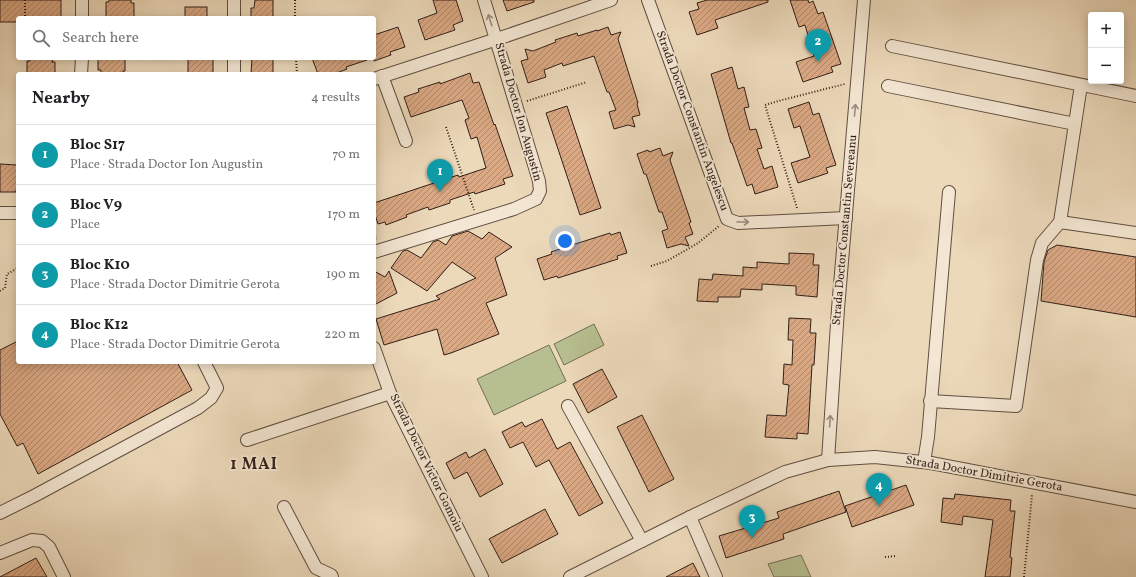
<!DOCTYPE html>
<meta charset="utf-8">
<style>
:root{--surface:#fff;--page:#f6f6f6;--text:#202124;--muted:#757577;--line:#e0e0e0;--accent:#8f2418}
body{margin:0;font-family:Vollkorn,serif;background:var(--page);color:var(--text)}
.controls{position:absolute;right:12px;top:12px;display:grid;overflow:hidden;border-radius:4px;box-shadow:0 2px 10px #0003}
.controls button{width:36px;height:36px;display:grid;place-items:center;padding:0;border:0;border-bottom:1px solid var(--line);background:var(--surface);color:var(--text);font:20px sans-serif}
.you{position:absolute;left:565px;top:241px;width:14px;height:14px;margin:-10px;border:3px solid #fff;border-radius:50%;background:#1a73e8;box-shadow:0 0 0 6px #1a73e833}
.badge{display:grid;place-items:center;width:26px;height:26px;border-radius:50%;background:var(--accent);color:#fff;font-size:13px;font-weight:700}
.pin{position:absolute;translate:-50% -33px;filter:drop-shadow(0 1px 2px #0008)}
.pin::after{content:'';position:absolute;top:21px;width:14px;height:12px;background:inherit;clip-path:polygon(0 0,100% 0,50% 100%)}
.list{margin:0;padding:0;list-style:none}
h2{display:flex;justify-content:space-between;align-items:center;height:52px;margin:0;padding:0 16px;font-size:17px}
h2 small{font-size:13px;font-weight:400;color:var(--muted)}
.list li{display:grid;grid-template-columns:26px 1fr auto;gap:12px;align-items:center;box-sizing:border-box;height:60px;padding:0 16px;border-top:1px solid var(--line)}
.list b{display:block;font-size:15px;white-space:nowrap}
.list p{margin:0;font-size:13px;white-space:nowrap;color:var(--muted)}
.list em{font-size:13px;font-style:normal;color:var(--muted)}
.icon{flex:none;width:22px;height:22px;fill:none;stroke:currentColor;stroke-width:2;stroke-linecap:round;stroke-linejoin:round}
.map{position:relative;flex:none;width:1136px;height:577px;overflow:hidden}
.search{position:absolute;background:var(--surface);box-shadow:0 2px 10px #0003;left:16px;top:16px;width:360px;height:44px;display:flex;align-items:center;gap:10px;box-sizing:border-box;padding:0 14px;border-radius:4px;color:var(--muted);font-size:15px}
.panel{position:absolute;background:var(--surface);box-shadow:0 2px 10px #0003;left:16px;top:72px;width:360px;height:292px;border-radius:4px}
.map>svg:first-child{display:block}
</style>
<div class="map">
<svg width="1136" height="577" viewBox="0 0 1136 577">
<defs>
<pattern id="building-hatch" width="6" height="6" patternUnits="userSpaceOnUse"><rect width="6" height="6" fill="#dba984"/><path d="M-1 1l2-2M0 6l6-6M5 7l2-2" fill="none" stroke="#b2896b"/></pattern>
</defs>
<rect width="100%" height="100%" fill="#ecd9ba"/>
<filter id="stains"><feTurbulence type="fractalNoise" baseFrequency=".005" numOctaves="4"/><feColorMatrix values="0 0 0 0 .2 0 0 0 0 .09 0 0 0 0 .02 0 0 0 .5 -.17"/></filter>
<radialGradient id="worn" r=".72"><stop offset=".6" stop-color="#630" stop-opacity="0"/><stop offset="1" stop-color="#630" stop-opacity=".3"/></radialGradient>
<g fill="#b7bf90" stroke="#746f54">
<path d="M594,324L604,345L564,365L554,344Z"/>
<path d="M549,345L566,381L494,415L477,379Z"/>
<path d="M801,555L811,577H774L768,564Z"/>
</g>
<g fill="url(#building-hatch)" stroke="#321f18">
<path d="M0,0H61V17L18,18V22H0Z"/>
<path d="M109,0H131V3H134V18H106V2H109Z"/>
<path d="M255,0H273V18H251V8H254Z"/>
<path d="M433,0H456L463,21L453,25L455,30L425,40L418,20L437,13Z"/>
<path d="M503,0H534V2L507,11Z"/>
<path d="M707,0H768V2L715,20L718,28L697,35L689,12L699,9L697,3Z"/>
<path d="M790,0H808L809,3L813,1L818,14L823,12L841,64L831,67L833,72L803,82L796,62L814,56L805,25L799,27Z"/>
<rect x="185" y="7" width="22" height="11"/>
<path d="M398,27L405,47L390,52L391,55L374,61V35Z"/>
<path d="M608,27L611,35L621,32L618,39L638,103L637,104L640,115L632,117L635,127L628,125L614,129L609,112L616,110L609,92H607L594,56L563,66L562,63L544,70L546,77L528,83L521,61L528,59L525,49L533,51L556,42L555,40L577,33L578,36L597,30V31Z"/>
<path d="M30,58H53L52,62H55V74H27V61H30Z"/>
<path d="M98,58H125V71H123V74H101V70H98Z"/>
<path d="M188,58H207V59H213V74H188Z"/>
<path d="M252,58H273V74H251Z"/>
<path d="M312,58H367V60L346,67L347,69L334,74H318Z"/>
<path d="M732,67L738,89L744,87L749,107L744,108L750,130L756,129L762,148L757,149L764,169L772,166L778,187L755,194L752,184L747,186L732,143H731L711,74Z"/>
<path d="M470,73L473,83L479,82L494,125L495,124L513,176L503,179L505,184L475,194L474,192L450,200V203L429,210L428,207L406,215L407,217L386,225L385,222L378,224L374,212V203L458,175L459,177L486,168L477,137L471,139L465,120L469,118L462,100L411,117L404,97L419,92L418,89L440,82V84Z"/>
<path d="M809,102L813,115L819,113L836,165L826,168L828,173L798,183L791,163L810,157L800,126L794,128L788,109Z"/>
<path d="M567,106L601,208L580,215L546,113Z"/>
<path d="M660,148L663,156L673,152L670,160L691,222L689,223L693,234L685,237L689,246L681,244L667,248L662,231L668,229L662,212H659L646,174H644L637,154L648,150L649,152Z"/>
<path d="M0,164L17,165L18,190H16V192H0Z"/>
<path d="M468,231L482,239L489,232L512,247L495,258L507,295L486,303L499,334L451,353L444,355L437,329L384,345L376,319L440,299L436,296L476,278L452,262L427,291L391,268L403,251L407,250L421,258L433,242L438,240L446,245L452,236Z"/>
<path d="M620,232L627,253L617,256L618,259L558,278L557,276L544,280L537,259L552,254L551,252L572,245L610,233L611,235Z"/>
<path d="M1057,245L1136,257V317L1041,301L1044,262L1048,250Z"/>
<path d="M789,253L814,254L813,265H819L817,297L796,295V286L762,284V290L741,289L740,297H718V302L697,301L699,279L712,280L713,274L743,276V267L757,268V262L789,264Z"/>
<path d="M374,271L385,277L389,271L397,293L374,305Z"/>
<path d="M789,318L811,319L810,333H816L814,365H812L808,434L797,433V439L765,437L767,415L786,416L789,385L783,384L784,364L792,365L793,340H788Z"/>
<path d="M18,341V362H177L192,390L38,474L23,443L17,446L0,414V350Z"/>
<path d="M602,369L617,397L588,413L573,384Z"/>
<path d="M642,415L674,479L649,492L617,427Z"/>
<path d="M542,419L557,449L570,442L603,503L579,516L549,460L536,467L523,442L510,448L502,432L522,422L525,427Z"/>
<path d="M485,449L503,484L480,497L467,472L454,479L446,463L466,452L469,458Z"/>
<path d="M906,485L914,505L852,527L845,506Z"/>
<path d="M839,491L846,512L783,534L784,539L726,558L719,536L779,518L777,512Z"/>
<path d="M955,494L1011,500L1010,511H1015L1010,557L1012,558L1010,577H985L993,520L963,516L962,525L941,522L943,498L954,499Z"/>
<path d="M545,509L558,534L502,563L489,539Z"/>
<path d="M36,558L47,577H0Z"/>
<path d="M693,563L700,577H666Z"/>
</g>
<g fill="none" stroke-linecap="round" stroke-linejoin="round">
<defs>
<g id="minor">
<path d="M234,0V18"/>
<path d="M648,0L727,219L738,223L846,218"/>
<path d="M82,18V0"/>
<path d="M892,46L1136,96"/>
<path d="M234,58V74"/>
<path d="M81,74L82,58"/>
<path d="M382,76L406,141"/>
<path d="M374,79L497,39L611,0"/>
<path d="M888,86L1075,124"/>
<path d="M0,213H18"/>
<path d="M1060,222L1136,233"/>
<path d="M374,252L514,209L536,199L540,191L539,181L484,0"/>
<path d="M374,348L390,393L482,577"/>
<path d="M930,401L1016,406L1037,260L1042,243L1060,222L1081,85"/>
<path d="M568,406L642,541"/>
<path d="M247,440L390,393"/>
<path d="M828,460L838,309L864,0"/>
<path d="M924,462L928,437L949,192"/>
<path d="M284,507L316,568L331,575L332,577"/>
<path d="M0,513L34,496L198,408L211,398L217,388L204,362"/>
<path d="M690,517L716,577"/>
<path d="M0,553L32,540L42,541L49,547L64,577"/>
<path d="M570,577L690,517L785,472L828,460L875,457L931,463L1136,502"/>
</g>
</defs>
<use href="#minor" stroke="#604e40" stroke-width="14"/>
<g stroke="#321f18" stroke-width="2" stroke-dasharray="1 2" stroke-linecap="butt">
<path d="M25,0V18"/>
<path d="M295,0V18"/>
<path d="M296,58L297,74"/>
<path d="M527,101L587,82"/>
<path d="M446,127L474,210"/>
<path d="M797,208L765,105L782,100L845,84"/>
<path d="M374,231L376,240"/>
<path d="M651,266L667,261L698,243L719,226"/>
<path d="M0,291L5,288L7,274L18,268"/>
<path d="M885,557L896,556"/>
<path d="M1024,577L1032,495"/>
</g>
<use href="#minor" stroke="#f3e6d2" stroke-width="12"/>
</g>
<defs><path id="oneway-shaft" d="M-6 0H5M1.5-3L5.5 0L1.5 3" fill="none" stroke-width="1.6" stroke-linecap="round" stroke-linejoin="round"/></defs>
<g stroke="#9c8c7e">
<use href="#oneway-shaft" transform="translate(490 20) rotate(-108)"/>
<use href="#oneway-shaft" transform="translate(855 110) rotate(-85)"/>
<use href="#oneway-shaft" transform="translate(743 222)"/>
<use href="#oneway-shaft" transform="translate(830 421) rotate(-86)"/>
</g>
<g text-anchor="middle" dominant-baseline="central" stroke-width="3.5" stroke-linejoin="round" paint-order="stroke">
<g font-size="12" fill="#321f18" stroke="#f3e6d2">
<text transform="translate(518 112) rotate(74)">Strada Doctor Ion Augustin</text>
<text transform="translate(692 121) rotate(70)">Strada Doctor Constantin Angelescu</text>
<text transform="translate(845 230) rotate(-85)">Strada Doctor Constantin Severeanu</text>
<text transform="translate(426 463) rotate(64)">Strada Doctor Victor Gomoiu</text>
<text transform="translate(984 474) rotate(10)">Strada Doctor Dimitrie Gerota</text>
</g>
<g font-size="16" font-weight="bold" letter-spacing="1" fill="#321f18" stroke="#f3e6d2">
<text x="254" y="465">1 MAI</text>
</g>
</g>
<rect width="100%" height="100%" filter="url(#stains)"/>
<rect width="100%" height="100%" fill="url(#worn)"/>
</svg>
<div class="controls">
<button>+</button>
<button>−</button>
</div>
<div class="you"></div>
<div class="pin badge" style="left:440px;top:192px;background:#0f9aa8">1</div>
<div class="pin badge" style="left:818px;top:62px;background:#0f9aa8">2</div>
<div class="pin badge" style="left:752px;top:538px;background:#0f9aa8">3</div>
<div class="pin badge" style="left:879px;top:506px;background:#0f9aa8">4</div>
<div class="search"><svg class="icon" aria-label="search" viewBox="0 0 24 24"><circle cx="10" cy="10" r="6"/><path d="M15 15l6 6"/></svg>Search here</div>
<section class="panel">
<h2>Nearby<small>4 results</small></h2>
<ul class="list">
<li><span class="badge" style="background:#0f9aa8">1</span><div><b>Bloc S17</b><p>Place · Strada Doctor Ion Augustin</p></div><em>70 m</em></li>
<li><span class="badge" style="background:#0f9aa8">2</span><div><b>Bloc V9</b><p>Place</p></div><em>170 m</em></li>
<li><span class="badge" style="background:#0f9aa8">3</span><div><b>Bloc K10</b><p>Place · Strada Doctor Dimitrie Gerota</p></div><em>190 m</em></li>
<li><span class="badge" style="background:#0f9aa8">4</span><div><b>Bloc K12</b><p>Place · Strada Doctor Dimitrie Gerota</p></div><em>220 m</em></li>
</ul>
</section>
</div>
